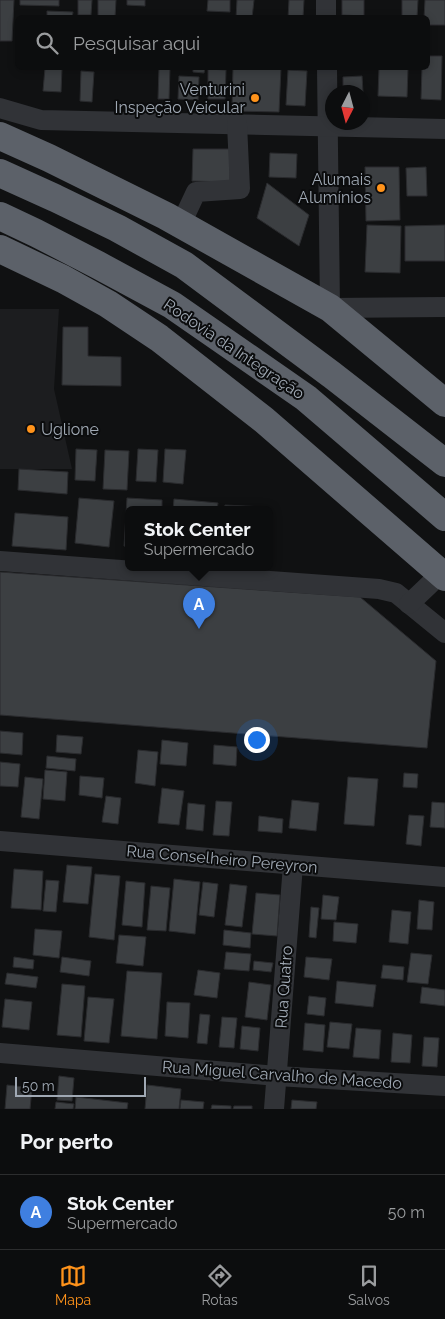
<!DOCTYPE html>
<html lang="pt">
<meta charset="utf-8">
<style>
:root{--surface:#0c0d0e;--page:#151617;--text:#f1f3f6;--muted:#9a9c9e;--line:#2c2d2e;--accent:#ff931b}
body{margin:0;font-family:Raleway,sans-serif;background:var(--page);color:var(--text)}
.compass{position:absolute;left:325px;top:85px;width:45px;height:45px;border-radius:50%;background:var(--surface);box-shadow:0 2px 8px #0003;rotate:186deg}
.scale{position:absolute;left:15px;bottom:12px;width:131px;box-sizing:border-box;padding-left:5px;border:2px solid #a0a9b4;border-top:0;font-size:14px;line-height:18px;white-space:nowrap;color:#a0a9b4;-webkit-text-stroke:4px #0b0c0d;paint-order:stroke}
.you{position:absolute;left:256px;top:739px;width:18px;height:18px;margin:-12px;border:4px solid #fff;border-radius:50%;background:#1a73e8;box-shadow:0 0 0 8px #1a73e833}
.badge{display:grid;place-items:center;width:32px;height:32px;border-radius:50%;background:var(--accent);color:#fff;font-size:16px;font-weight:700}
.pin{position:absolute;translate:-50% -41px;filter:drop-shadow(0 1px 2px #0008)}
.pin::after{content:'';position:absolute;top:26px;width:18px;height:15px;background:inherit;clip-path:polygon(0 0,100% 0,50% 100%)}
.popup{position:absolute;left:125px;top:506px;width:148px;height:65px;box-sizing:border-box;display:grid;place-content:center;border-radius:8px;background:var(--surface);filter:drop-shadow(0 1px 4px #0005);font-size:16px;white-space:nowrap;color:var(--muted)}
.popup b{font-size:19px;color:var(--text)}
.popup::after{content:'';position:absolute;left:50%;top:100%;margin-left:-10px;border:10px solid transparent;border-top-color:var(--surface)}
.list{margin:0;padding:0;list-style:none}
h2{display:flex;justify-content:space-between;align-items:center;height:65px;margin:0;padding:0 20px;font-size:21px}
h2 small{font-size:16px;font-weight:400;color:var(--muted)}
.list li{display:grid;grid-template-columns:32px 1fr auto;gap:15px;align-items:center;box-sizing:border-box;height:75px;padding:0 20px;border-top:1px solid var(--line)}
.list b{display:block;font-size:19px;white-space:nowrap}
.list p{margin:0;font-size:16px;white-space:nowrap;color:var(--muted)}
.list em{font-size:16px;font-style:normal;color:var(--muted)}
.icon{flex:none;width:28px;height:28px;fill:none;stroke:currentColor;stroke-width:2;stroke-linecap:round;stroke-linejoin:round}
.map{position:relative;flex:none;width:445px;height:1109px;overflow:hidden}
.search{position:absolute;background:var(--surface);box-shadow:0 2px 8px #0003;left:15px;right:15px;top:15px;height:55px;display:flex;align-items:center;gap:12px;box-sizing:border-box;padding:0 18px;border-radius:8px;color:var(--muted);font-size:19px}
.sheet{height:140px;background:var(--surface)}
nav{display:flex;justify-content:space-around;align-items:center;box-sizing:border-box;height:70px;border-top:1px solid var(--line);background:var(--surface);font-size:14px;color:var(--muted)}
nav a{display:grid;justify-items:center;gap:2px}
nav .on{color:var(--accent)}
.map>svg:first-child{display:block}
</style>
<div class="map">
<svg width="445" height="1109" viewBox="0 0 445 1109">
<rect width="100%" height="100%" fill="#101112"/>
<path fill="#1c1d1f" d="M0,309H59L54,389L72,469H0Z"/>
<g fill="#3c3f42" stroke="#2a2b2e">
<path d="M0,0H14L12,41H0Z"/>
<path d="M20,0H59V6L20,5Z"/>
<path d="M78,0H92L91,15H78Z"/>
<path d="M98,0H116L115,18H98Z"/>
<path d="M127,0H145V6L127,5Z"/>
<path d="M208,0H230V12L207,11Z"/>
<path d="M237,0H254L252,18H236Z"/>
<path d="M289,0H304L303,18H288Z"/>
<path d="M342,0H364V16L342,15Z"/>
<path d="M402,0H418L417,18H402Z"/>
<path d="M425,0H445V25H428V18H424Z"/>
<path d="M47,11L73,12L72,18H47Z"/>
<path d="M428,56H442L441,100L421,99L422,68H428Z"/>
<path d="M45,68H62L61,92L43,91Z"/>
<path d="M159,68H170L169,99H158Z"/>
<path d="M193,68H205L204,73L193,72Z"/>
<path d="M233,68H281L279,112L232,111Z"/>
<path d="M379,68H408L407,97L378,96Z"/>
<path d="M208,69L226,70L225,99H208Z"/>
<path d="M288,70L307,71L305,106L286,105Z"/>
<path d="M81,71L94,72L92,102L80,101Z"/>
<path d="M179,76L199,77L198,100L178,99Z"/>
<path d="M362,76L363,92H343V77Z"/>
<path d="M193,149H230V182L192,181Z"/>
<path d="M270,153L297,154L296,178L269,177Z"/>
<path d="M365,167H399L400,220L366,221Z"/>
<path d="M426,167L427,196H407L406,168Z"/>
<path d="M267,183L309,215L299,246L257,218Z"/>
<path d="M367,225L401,226L400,273L365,272Z"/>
<path d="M445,225V261H405V226Z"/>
<path d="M63,327H88V356L121,357V386L62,385Z"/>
<path d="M76,449L97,450L95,481L75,480Z"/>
<path d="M138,449L158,450L156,482L136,481Z"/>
<path d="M165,449L186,450L183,484L163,482Z"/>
<path d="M105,450L129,451L127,490L103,489Z"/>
<path d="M19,469L68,472L67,494L18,490Z"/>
<path d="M79,498L114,501L109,547L75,543Z"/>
<path d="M127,498L162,500V510H129V547L124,546Z"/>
<path d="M174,499L218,503L217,510H173Z"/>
<path d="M225,505L265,507V510H224Z"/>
<path d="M15,513L68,517L66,550L12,546Z"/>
<path d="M0,572L360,597L436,661L427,748L0,715Z"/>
<path d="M0,731L23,733L22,755L0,753Z"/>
<path d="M57,735L83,737L81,754L56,752Z"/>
<path d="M162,740L188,743L186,766L160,764Z"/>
<path d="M214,745L237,747L236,766L213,764Z"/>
<path d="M138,750L158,752L155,786L135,783Z"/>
<path d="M47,756L76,759L75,771L46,768Z"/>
<path d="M0,762L20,764L18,787L0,786Z"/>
<path d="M45,770L67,772L65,801L43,799Z"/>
<path d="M404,773L418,774L417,788L403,787Z"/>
<path d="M80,776L104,778L102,798L79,795Z"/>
<path d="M25,777L43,779L39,819L21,817Z"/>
<path d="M348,777L378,779L374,826L344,824Z"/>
<path d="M162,788L184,791L179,825L158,823Z"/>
<path d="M106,796L121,798L118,824L102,822Z"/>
<path d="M292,800L319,803L316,831L289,828Z"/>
<path d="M216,801L232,802L229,836L213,835Z"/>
<path d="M432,802L445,803V828L430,827Z"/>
<path d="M188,803L205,805L203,831L186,829Z"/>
<path d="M409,815L424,816L421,846L406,844Z"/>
<path d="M259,816L283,819L282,833L258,831Z"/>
<path d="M67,865L92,867L88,904L63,902Z"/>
<path d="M14,869L43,871L41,910L11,908Z"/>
<path d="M95,874L120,876L114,940L89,937Z"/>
<path d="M174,879L200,882L195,934L169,931Z"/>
<path d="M46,880L59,881L56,912L43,911Z"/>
<path d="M126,881L145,883L142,927L122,925Z"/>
<path d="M203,882L218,884L214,917L199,915Z"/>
<path d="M230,884L247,886L242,927L225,925Z"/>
<path d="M151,886L170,888L166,931L147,930Z"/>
<path d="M256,893L280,895L277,936L252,934Z"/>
<path d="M323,895L339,897L336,920L321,919Z"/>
<path d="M419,900L434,902L432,930L417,929Z"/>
<path d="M311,907L319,908L316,938L309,937Z"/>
<path d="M392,910L411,912L408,944L389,942Z"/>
<path d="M334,922L358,924L356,943L333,941Z"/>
<path d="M35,929L62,931L59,958L33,955Z"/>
<path d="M224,930L251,933L250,948L223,945Z"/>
<path d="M119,935L146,937L143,966L116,963Z"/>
<path d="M226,952L251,954L249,971L224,969Z"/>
<path d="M411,953L432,955L428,984L407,982Z"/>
<path d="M14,957L34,960L33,969L13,967Z"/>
<path d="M62,957L91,961L89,976L60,972Z"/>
<path d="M306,957L332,959L329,980L304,977Z"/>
<path d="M254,961L273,963L271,972L253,970Z"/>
<path d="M383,965L404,967L403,980L381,978Z"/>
<path d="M198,970L220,973L217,998L194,995Z"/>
<path d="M127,971L162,973L157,1039L121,1036Z"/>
<path d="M7,973L38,977L36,988L5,984Z"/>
<path d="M337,981L376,985L373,1007L335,1003Z"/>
<path d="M249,982L271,985L267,1020L245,1017Z"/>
<path d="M62,984L85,986L81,1037L57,1035Z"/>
<path d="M422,987L445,990V1006L420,1003Z"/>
<path d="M309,996L326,998L324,1016L307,1014Z"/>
<path d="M88,997L114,999L109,1043L84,1041Z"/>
<path d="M5,999L32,1002L29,1030L2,1027Z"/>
<path d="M167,1002L190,1003L188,1038L165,1036Z"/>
<path d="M200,1014L210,1015L207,1044L197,1043Z"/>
<path d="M222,1017L237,1018L234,1048L219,1047Z"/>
<path d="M330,1022L352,1024L349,1049L327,1047Z"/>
<path d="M305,1023L325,1025L323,1052L303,1050Z"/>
<path d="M242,1026L260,1028L258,1051L240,1049Z"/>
<path d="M356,1028L381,1030L379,1059L353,1057Z"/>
<path d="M393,1033L412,1035L410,1063L391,1062Z"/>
<path d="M424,1037L439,1038L437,1067L422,1066Z"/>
<path d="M59,1076L74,1078L72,1101L57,1100Z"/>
<path d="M7,1085L32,1088L30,1109H5Z"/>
<path d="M147,1085L181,1089L179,1109H145Z"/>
<path d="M76,1097L128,1103L127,1109H75Z"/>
<path d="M181,1100L204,1102L203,1109H180Z"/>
<path d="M292,1100L317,1102L316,1109H291Z"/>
<path d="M56,1102L74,1104L73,1109H55Z"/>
<path d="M212,1105L231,1106V1109H211Z"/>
<path d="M234,1106H252V1109H233Z"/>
</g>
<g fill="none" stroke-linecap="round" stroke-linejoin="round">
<g stroke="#313337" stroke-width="20">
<path d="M326,0V18"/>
<path d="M327,68L330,308L445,307"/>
<path d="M0,108L41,120L445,129"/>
<path d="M181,224L196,192L240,189L237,124"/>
<path d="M0,561L379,589L396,593L445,633"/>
<path d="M409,604L430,584L440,573"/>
<path d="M0,841L445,877"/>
<path d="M0,1053L277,1076L445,1086"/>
<path d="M274,1109L293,865"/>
</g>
<g stroke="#5c6169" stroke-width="28">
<path d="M0,136L49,158L166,216L330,308L445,403"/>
<path d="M0,173L55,198L117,228L184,265L332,375L445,463"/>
<path d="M0,216L36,233L98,265L172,305L306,398L445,517"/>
<path d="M0,249L63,279L108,304L159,338L264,420L445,577"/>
</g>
</g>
<g fill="#ff931b" stroke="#0b0c0d" stroke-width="2">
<circle cx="255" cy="98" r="5"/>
<circle cx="381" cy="188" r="5"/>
<circle cx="31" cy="429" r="5"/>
</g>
<g text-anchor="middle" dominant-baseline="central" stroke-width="4" stroke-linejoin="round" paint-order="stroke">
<g font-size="16" fill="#a0a9b4" stroke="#0b0c0d" text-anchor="end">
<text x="245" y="89">Venturini<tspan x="245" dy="18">Inspeção Veicular</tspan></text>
<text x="371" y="179">Alumais<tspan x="371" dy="18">Alumínios</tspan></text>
<text x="41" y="429" text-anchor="start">Uglione</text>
</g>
<g font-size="16" fill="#a0a9b4" stroke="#0b0c0d">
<text transform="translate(234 349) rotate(34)">Rodovia da Integração</text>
<text transform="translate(222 859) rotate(5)">Rua Conselheiro Pereyron</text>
<text transform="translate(284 987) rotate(-86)">Rua Quatro</text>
<text transform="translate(282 1075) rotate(4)">Rua Miguel Carvalho de Macedo</text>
</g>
</g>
</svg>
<svg class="compass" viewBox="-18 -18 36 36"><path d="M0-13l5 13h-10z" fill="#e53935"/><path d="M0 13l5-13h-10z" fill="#9a9c9e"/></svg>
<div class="scale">50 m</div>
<div class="you"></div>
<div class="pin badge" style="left:199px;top:629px;background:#3f7fe0">A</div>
<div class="popup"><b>Stok Center</b>Supermercado</div>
<div class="search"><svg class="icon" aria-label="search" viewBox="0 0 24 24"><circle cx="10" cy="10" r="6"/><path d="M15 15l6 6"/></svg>Pesquisar aqui</div>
</div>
<section class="sheet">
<h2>Por perto<small></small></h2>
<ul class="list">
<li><span class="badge" style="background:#3f7fe0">A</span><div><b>Stok Center</b><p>Supermercado</p></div><em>50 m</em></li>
</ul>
</section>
<nav>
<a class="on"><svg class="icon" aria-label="map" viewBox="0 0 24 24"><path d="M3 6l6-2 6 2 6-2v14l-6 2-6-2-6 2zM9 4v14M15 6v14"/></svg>Mapa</a>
<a><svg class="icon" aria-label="directions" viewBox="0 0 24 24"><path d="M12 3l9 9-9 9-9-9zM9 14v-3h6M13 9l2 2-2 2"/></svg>Rotas</a>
<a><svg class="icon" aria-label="saved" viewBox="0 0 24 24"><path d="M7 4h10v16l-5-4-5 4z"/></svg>Salvos</a>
</nav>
